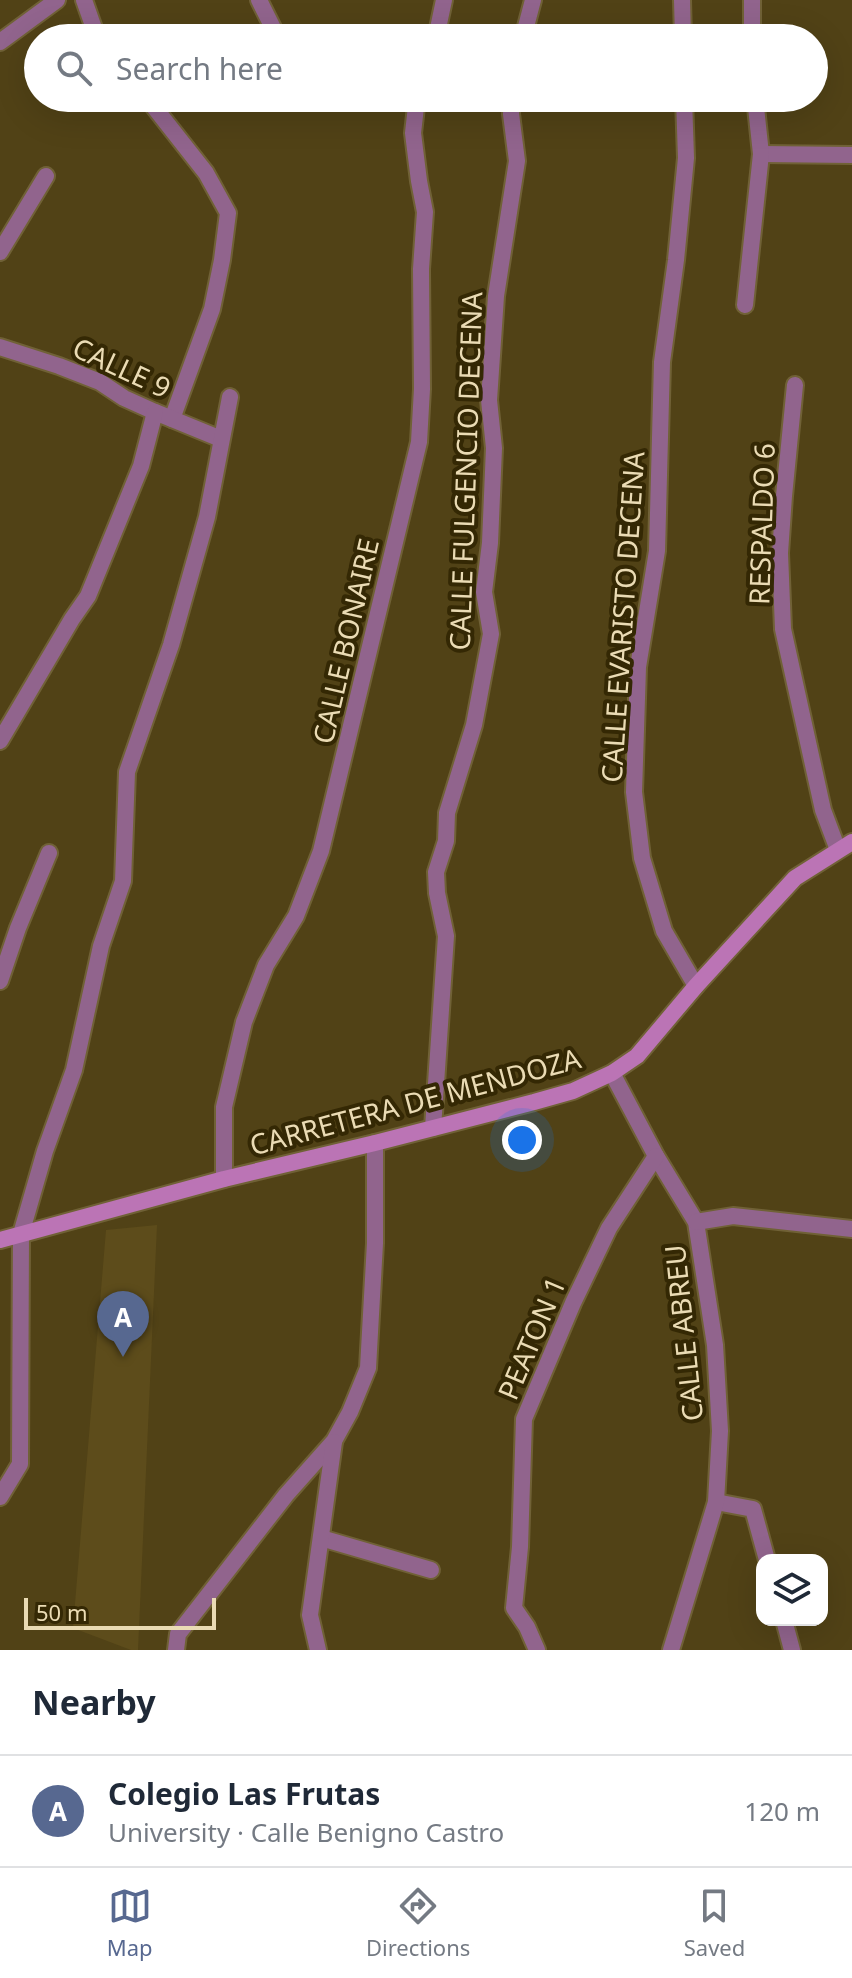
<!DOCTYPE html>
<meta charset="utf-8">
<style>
:root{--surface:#fff;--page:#f2f2f3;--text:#1f2937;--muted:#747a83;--line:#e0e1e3;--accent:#576890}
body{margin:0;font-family:"Noto Sans",sans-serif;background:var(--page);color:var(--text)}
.controls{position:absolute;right:24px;bottom:24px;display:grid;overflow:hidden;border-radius:16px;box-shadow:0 8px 32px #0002}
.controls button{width:72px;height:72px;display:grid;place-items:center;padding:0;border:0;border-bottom:2px solid var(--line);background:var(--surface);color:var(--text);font:40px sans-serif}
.scale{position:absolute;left:24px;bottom:20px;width:192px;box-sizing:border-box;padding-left:8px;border:4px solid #eadbb4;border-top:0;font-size:22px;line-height:28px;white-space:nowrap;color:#eadbb4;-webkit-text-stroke:6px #342804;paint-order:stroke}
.you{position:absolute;left:522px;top:1140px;width:28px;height:28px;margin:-20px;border:6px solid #fff;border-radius:50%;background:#1a73e8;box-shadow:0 0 0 12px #1a73e833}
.badge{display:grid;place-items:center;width:52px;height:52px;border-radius:50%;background:var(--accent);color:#fff;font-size:26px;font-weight:700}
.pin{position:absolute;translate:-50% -66px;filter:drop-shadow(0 2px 4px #0008)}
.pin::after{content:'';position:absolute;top:42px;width:28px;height:24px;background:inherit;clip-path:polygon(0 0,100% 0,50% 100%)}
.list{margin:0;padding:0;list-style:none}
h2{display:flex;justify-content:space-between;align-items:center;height:104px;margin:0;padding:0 32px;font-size:34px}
h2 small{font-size:26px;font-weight:400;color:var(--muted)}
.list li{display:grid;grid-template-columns:52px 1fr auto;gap:24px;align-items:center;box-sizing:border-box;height:112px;padding:0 32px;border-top:2px solid var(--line)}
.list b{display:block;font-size:30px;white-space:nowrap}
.list p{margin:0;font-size:26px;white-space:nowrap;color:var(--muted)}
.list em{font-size:26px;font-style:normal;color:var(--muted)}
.icon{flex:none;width:44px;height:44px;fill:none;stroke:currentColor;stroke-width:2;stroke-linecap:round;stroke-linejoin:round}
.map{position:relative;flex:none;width:852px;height:1650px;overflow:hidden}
.search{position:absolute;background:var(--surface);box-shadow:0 8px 32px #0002;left:24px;right:24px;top:24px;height:88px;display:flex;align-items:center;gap:20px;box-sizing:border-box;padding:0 28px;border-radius:44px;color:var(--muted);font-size:30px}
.sheet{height:216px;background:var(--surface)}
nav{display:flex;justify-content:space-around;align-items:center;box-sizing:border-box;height:112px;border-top:2px solid var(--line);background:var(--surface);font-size:22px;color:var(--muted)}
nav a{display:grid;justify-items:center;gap:4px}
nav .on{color:var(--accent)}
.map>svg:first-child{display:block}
</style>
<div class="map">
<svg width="852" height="1650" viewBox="0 0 852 1650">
<rect width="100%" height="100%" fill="#514216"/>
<path fill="#5d4c1b" d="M157,1225L138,1650H131L73,1628L106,1230Z"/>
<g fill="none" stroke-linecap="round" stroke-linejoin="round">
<defs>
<g id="lane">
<path d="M716,1502L753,1509L767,1560"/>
<path d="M784,1620L792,1650"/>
</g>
<g id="street">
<path d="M84,0L96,34L99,38"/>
<path d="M259,0L278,38"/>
<path d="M682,0L683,38"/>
<path d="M436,38L444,0"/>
<path d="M523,38L533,0"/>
<path d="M752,38V0"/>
<path d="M0,42L57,0"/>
<path d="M147,98L206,173L228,213L222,260L212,309L172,419"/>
<path d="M684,98L686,158L676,260L662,362L657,551L638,667L634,792L642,858L664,931L696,986"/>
<path d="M761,154L852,155"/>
<path d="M0,252L46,176"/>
<path d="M745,305L761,154L755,98"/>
<path d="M0,347L59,366L100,382L124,398L155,412L221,439"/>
<path d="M795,385L784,496L780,553L783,629L823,810L838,850"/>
<path d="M0,741L72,619L88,596L141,466L155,412"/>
<path d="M0,981L18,928L49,853"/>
<path d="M612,1073L656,1156L696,1222L715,1345L720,1431L716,1502L671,1650"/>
<path d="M433,1128L446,936L437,893L436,872L446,841L447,813L474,725L491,634L484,592L490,543L494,448L489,400L496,296L517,161L511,114L512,98"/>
<path d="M224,1179V1107L244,1022L266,965L296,916L321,851L419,442L422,389L421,269L425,212L419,181L413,133L417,98"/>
<path d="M696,1222L733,1216L852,1229"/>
<path d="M0,1497L20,1464L21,1234L45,1151L74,1070L101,946L123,881L127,772L171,645L207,517L230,397"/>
<path d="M321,1538L431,1570"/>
<path d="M176,1650L178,1634L286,1495L334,1441L350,1412L368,1368L375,1243V1143"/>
<path d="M318,1650L310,1615L334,1442"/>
<path d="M537,1650L527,1627L514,1608L520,1547L524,1419L573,1303L609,1228L656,1156"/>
</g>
<path id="secondary" d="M0,1240L224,1179L375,1143L534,1102L573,1091L612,1073L637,1056L696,986L795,878L852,842"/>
</defs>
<use href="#lane" stroke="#706136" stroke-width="20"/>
<use href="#street" stroke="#706136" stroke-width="20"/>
<use href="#secondary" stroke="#706136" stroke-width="20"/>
<use href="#lane" stroke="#91648d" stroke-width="16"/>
<use href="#street" stroke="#91648d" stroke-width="16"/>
<use href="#secondary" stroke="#bb74b5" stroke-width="16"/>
</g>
<g text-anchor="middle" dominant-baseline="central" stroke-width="8" stroke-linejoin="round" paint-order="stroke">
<g font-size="28" fill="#eadbb4" stroke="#342804">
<text transform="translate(122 367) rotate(25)">CALLE 9</text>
<text transform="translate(465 471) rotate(-88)">CALLE FULGENCIO DECENA</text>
<text transform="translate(761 524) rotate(-88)">RESPALDO 6</text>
<text transform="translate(622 617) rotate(-86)">CALLE EVARISTO DECENA</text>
<text transform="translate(345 641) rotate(-77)">CALLE BONAIRE</text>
<text transform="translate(415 1101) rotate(-15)">CARRETERA DE MENDOZA</text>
<text transform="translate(683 1333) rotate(-96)">CALLE ABREU</text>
<text transform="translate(531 1338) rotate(-67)">PEATON 1</text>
</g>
</g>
</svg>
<div class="controls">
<button><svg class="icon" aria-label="layers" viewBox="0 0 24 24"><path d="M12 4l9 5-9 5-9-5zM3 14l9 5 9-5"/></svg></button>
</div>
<div class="scale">50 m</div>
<div class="you"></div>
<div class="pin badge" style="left:123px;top:1357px">A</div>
<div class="search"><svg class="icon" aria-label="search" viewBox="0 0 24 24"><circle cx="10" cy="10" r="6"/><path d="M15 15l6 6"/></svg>Search here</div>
</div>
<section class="sheet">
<h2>Nearby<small></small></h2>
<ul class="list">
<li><span class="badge">A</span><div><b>Colegio Las Frutas</b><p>University · Calle Benigno Castro</p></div><em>120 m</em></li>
</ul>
</section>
<nav>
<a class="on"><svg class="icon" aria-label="map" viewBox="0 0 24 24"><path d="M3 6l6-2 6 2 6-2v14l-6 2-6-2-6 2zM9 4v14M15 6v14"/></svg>Map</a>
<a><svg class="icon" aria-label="directions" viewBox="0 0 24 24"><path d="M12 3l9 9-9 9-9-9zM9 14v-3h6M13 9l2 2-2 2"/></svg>Directions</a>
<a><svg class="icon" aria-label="saved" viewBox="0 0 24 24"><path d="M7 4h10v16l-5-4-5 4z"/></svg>Saved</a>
</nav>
